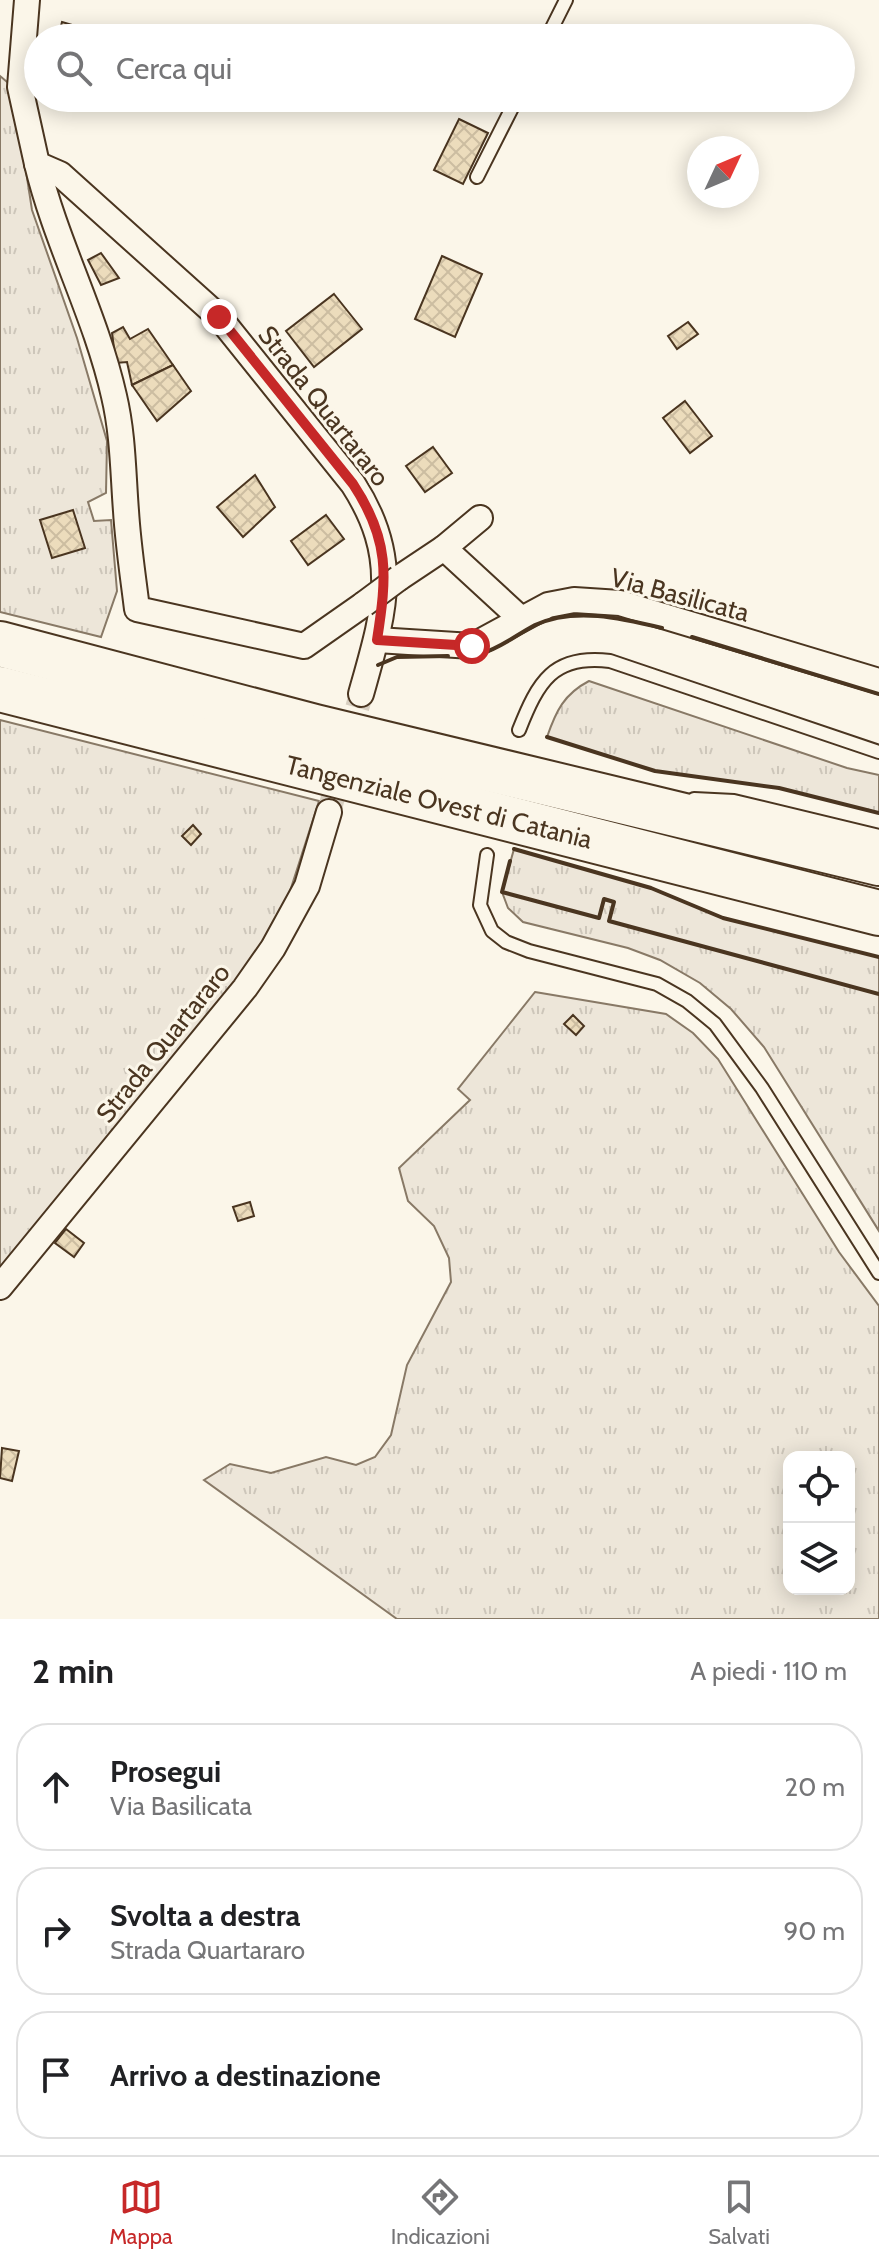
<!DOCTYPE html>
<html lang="it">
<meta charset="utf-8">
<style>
:root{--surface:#fff;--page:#f6f6f6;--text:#202124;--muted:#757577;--line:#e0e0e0;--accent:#c62828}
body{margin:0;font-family:Cabin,sans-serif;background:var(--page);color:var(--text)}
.controls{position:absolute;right:24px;bottom:24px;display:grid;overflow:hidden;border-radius:16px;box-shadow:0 4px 20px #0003}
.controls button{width:72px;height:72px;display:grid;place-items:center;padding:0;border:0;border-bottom:2px solid var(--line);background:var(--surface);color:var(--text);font:40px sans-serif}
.compass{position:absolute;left:687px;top:136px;width:72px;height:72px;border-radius:50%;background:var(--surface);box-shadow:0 4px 20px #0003;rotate:46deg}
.stop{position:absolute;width:24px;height:24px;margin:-18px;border:6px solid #c62828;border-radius:50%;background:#fff}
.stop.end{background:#c62828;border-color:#fff;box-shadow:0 2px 8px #0008}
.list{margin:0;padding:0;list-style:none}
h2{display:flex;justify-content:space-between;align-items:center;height:104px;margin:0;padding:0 32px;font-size:34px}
h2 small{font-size:26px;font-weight:400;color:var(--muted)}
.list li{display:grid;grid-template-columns:52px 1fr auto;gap:24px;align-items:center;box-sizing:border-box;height:128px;margin:0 16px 16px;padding:0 16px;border:2px solid var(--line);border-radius:32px}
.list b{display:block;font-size:30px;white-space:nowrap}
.list p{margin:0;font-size:26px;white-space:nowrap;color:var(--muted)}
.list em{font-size:26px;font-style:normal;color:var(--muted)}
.icon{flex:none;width:44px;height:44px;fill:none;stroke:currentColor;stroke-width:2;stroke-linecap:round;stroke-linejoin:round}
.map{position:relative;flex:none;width:879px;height:1619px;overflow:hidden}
.search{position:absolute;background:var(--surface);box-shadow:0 4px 20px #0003;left:24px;right:24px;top:24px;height:88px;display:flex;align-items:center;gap:20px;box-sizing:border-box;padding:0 28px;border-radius:44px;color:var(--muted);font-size:30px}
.sheet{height:536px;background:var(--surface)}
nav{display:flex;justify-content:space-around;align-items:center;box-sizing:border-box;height:112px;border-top:2px solid var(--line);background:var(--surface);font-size:22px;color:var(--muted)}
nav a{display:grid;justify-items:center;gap:4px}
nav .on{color:var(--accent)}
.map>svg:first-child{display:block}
</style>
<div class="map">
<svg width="879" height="1619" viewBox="0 0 879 1619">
<defs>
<pattern id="grass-tufts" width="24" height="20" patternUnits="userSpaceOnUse" patternTransform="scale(2)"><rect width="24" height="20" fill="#ede6d9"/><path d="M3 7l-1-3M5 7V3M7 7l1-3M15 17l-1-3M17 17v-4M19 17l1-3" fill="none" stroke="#cdc6ba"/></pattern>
<pattern id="building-cross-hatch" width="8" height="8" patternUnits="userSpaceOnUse" patternTransform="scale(2)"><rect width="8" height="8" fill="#ecdcbc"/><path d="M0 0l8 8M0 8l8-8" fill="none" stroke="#ccbda1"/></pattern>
</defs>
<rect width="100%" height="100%" fill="#fbf6e9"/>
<g fill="url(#grass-tufts)" stroke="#887966" stroke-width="2" fill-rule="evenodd">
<path d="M0,76L13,87L32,210L77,338L107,441L106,493L88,502L94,521L111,520L117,591L101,637L0,612Z"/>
<path d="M589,681L847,768L879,775V813L779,788L655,771L547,737C556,711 564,694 589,681Z"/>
<path d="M0,720L319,801L282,916L238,979L0,1272Z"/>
<path d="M514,849L651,888L723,918L879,957V1231L764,1047L731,1009L700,983L660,960L628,948L523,922L508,908L502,892Z"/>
<path d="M535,992L666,1014L693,1033L718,1059L839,1252L879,1306V1619H397L204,1480L230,1464L271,1473L326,1457L356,1465L375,1457L391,1435L407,1365L451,1282L449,1258L434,1226L408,1201L399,1168L470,1100L458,1089ZM789,1457H849V1589H789Z"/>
</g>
<g fill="url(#building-cross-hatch)" stroke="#4a3520" stroke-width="2">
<path d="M62,22L89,30L87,38H58Z"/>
<path d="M459,119L488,133L463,184L434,170Z"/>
<path d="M101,253L119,278L101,285L88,260Z"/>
<path d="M442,256L482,274L455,337L415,319Z"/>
<path d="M334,294L362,329L314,367L286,331Z"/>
<path d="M688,322L698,334L677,349L668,336Z"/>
<path d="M123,327L130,339L148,329L173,365L132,385L127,362L116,363L112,333Z"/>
<path d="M173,365L191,391L157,421L132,385Z"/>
<path d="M685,401L712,436L690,453L663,418Z"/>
<path d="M433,447L452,473L425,492L406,466Z"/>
<path d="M255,475L275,507L243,537L217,507Z"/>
<path d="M73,510L85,548L52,558L40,520Z"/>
<path d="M326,515L344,539L308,565L291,541Z"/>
<path d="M193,825L201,834L191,845L182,836Z"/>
<path d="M573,1015L584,1026L576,1035L564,1024Z"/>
<path d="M250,1202L254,1216L238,1221L233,1207Z"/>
<path d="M66,1229L84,1243L74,1257L55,1243Z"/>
<path d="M2,1448L19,1451L12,1481L0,1478Z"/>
</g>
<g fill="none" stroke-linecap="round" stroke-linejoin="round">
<path stroke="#d8cfc1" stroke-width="24" stroke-dasharray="24 12" stroke-linecap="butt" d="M329,812L361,694"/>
<defs>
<g id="service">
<path d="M547,38L566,0"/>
<path d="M477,177L517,98"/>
<path d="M519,730C538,682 553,654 610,661L879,752"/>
<path d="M694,799L734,801L879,836"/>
<path d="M487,855L480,905L492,931L506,942L529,951L657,984L687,1001L715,1024L762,1088L879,1273"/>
</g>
<g id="minor">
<path d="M27,0L20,87L37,164L60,174L219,317L353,484C402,560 384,612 361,694"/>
<path d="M37,164C56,243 96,316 114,396C123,434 123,472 126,511C128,544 133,576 137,609L304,646L364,604"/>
<path d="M444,548L480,518"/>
<path d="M399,578L444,548L520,618"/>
<path d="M377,640L472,646L548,605L574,600L620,603L879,681"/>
<path d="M0,1287L245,988L273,948L307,886L329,812"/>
</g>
<g id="motorway">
<path d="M0,644L315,727L879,863"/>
<path d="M0,689L879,913"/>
</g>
</defs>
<use href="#service" stroke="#4a3520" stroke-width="16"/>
<use href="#minor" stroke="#4a3520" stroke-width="28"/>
<use href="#motorway" stroke="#4a3520" stroke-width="48"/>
<use href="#service" stroke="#fbf6e9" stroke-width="12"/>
<use href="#minor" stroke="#fbf6e9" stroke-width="24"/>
<use href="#motorway" stroke="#fbf6e9" stroke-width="44"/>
<defs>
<path id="minor-bridge" d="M364,604L399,578"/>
</defs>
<use href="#minor-bridge" stroke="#4a3520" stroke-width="28" stroke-linecap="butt"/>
<use href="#minor-bridge" stroke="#fbf6e9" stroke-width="24"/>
<g stroke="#4a3520" stroke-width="4">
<path d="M692,637L879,694"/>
<path d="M480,654C501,648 516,635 535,625C574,607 621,618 662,628"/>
<path d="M378,665L397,657L448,656"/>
<path d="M547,737L655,771L779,788L879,813"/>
<path d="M514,849L651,888L723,918L879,957"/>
<path d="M510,861L502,892L599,918L604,899L614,902L609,921L879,994"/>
</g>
</g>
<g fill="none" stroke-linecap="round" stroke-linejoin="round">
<path stroke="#c62828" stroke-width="10" d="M219,317L353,484C390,540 387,576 377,640L472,646"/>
</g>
<g text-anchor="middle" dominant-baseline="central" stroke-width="6" stroke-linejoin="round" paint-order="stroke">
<g font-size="26" fill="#4a3520" stroke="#fbf6e9">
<text transform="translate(324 406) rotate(52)">Strada Quartararo</text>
<text transform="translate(680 595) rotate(15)">Via Basilicata</text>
<text transform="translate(439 802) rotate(14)">Tangenziale Ovest di Catania</text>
<text transform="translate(163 1043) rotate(-51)">Strada Quartararo</text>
</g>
</g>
</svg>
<div class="controls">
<button><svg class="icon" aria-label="locate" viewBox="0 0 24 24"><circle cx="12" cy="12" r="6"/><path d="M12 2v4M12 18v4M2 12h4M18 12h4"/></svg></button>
<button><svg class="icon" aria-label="layers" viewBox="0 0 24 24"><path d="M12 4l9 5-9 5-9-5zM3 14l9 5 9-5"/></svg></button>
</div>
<svg class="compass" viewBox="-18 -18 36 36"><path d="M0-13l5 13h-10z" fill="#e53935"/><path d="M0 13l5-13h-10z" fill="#757577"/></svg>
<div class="stop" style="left:472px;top:646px"></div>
<div class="stop end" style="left:219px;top:317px"></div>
<div class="search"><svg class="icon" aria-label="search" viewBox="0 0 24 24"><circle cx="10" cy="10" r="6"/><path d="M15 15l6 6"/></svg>Cerca qui</div>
</div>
<section class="sheet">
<h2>2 min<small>A piedi · 110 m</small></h2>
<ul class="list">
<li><svg class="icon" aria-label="ahead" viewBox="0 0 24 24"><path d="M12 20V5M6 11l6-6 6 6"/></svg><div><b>Prosegui</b><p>Via Basilicata</p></div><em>20 m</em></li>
<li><svg class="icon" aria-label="right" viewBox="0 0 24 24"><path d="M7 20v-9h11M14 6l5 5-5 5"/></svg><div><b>Svolta a destra</b><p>Strada Quartararo</p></div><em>90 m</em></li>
<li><svg class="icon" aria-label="arrive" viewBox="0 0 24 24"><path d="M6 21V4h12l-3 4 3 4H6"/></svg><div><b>Arrivo a destinazione</b></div></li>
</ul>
</section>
<nav>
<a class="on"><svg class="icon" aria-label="map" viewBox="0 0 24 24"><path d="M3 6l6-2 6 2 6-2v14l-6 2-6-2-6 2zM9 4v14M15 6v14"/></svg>Mappa</a>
<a><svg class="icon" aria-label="directions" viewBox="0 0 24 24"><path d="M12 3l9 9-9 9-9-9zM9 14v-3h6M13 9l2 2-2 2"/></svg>Indicazioni</a>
<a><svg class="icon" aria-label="saved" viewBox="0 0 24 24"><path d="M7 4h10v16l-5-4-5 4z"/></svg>Salvati</a>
</nav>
